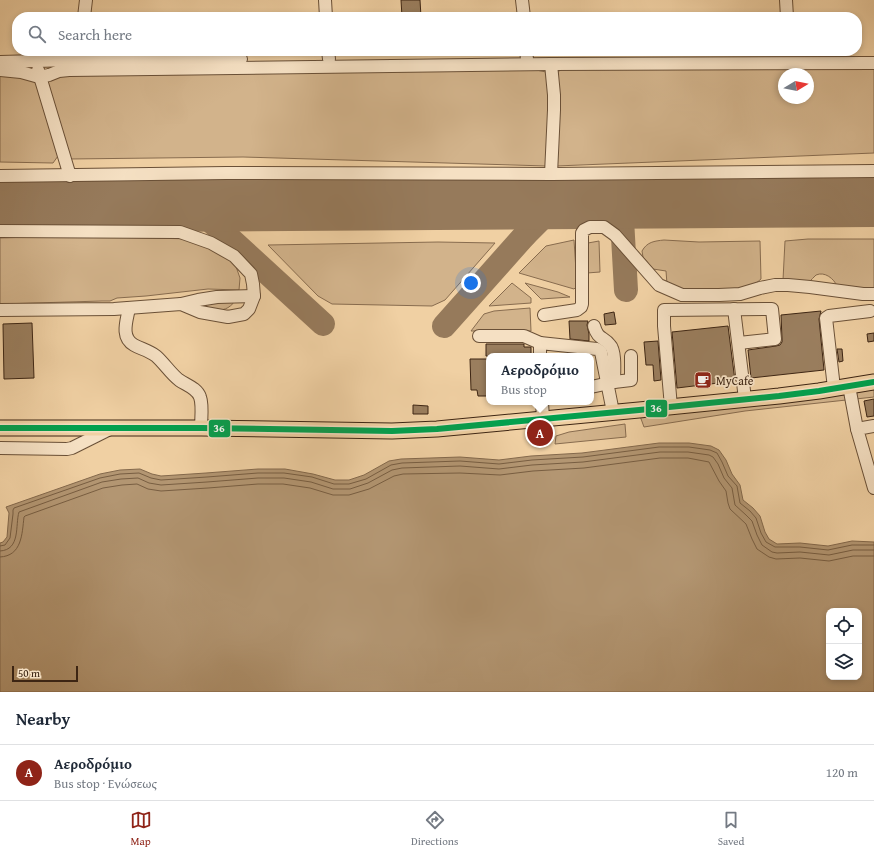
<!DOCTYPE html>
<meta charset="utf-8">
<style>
:root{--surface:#fff;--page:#f6f6f7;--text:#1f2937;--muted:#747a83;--line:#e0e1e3;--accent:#8f2418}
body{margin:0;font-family:"Gentium Book Plus",serif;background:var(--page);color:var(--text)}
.controls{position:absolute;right:12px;bottom:12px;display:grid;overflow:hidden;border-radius:8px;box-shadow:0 2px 6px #0003}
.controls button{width:36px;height:36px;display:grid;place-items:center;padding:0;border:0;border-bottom:1px solid var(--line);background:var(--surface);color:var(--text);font:20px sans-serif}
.compass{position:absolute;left:778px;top:68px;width:36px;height:36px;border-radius:50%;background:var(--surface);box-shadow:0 2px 6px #0003;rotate:80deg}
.scale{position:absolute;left:12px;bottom:10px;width:66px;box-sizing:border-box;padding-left:4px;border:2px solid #3d2513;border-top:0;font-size:11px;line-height:14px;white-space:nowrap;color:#3d2513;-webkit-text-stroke:3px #f5e0c3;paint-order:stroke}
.you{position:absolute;left:471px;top:283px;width:14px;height:14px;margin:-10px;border:3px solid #fff;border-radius:50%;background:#1a73e8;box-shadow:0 0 0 6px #1a73e833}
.badge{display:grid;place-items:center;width:26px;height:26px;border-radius:50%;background:var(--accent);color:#fff;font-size:13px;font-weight:700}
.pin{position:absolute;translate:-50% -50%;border:2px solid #fff;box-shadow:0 1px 4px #0006}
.popup{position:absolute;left:486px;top:353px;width:108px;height:52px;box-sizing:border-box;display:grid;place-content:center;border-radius:8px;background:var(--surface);filter:drop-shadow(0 1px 3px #0005);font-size:13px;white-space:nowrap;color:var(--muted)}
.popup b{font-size:15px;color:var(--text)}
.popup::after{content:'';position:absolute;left:50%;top:100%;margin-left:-8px;border:8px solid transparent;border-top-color:var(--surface)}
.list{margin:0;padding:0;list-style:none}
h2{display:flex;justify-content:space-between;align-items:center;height:52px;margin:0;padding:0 16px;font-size:17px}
h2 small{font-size:13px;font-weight:400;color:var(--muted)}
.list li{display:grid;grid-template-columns:26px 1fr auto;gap:12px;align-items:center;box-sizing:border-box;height:56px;padding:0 16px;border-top:1px solid var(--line)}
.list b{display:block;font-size:15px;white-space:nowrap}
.list p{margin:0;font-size:13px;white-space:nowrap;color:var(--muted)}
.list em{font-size:13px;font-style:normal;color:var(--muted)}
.icon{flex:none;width:22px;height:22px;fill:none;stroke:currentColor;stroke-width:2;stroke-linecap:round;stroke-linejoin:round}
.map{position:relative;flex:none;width:874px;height:692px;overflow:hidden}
.search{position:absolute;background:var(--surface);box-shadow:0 2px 6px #0003;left:12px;right:12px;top:12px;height:44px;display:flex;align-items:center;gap:10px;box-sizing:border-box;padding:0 14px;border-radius:16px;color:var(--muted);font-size:15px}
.sheet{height:108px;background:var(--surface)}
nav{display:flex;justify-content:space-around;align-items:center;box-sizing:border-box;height:56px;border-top:1px solid var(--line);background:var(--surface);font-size:11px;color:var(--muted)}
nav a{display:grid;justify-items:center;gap:2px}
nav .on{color:var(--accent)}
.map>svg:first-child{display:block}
</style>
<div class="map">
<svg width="874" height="692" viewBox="0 0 874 692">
<rect width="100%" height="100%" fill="#f0d0a3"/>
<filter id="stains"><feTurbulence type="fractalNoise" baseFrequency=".005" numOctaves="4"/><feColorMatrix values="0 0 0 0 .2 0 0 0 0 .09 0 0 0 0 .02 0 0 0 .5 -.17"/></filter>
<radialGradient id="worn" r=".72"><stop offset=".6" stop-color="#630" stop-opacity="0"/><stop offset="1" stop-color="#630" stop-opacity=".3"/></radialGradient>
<g fill="#d2b38b" stroke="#886c4f" fill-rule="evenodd">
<path d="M874,67V153L556,166V75L560,70L565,69ZM784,74H808V98H784Z"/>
<path d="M536,70L546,72L549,76L547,166L243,157L69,159L47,79L57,74Z"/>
<path d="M0,72L37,81L58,156L53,163L0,162Z"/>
<path d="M61,236L193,239L211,247L227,259L233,258L240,278L239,290L208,289L146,296L117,298L110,301H102L0,304V238Z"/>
<path d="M808,239H874V290L837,286C834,279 825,271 816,275C814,277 811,280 809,282L783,280L785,241Z"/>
<path d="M574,240L577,286L574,289L519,273L546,246Z"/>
<path d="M664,240L699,242L760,241L761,279L754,285L745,289L678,291L667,284L666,271L653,269L643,257L642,251C647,242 654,241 664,240Z"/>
<path d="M599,241L600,272L587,273L588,243Z"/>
<path d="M438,242L495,243L445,300L432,306L332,304L318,296L268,245Z"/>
<path d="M512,283L531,298V303L489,306Z"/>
<path d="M525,283L558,292L570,297L541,299Z"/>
<path d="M236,300C228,310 224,310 211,311L206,305L195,301Z"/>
<path d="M530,308L531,331H471L484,314L494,311Z"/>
<path d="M874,388V397L745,411L644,427L640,416Z"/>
<path d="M625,424L626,437L555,444L556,436L569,432Z"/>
</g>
<path fill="#b39672" stroke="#84694c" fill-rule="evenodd" d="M659,443H689L711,446L719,450L726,460L732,474L740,485L743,500L753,508L760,516L765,532L769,539L777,544L800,543L828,546L852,541L874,542V692H0V543L3,542L7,537L9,513L6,507L100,474L120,470L140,469L152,474L161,476L206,473L258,469H285L313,474L335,480H349L364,475L389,461L401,459L460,457L499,460L531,456L582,453ZM829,611H859V677H829Z"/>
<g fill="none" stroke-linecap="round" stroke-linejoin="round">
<g stroke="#785e42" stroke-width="1">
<path d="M0,546L5,545L10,538L13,514V510L14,508L100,478L120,474L139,473L151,478L161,480L207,477L258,473H284L312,477L334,484H349L366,479L391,465L402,463L460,461L499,464L532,460L583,457L659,447H689L710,450L717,453L722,462L728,476L737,486L740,503L750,511L756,518L761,533L766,542L775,547H800L828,550L852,545H874"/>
<path d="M0,551C21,550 15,525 19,512L102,482L121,479L138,478L149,483L161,485L207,482L258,478H284L311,482L333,489H350L368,483L392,470L402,468L460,466L499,469L532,465L583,462L660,452H688L709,455L713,457L718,464L724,478L732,488L735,505L746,515L752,521L757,535L762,545L772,552L777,553L800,552L829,555L853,550H874"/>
<path d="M0,557C22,556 22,534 24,517L25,516L103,488L122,485L137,484L148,489L161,491L208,488L258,484H283L310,488L333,495H349L369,489L394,476L403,474L460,473L500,475L533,471L584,468L660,458H688L709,462L719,481L726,491L728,503L730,509L746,524L752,539L757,549L769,557L776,559L800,558L829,561L853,556H874"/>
</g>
<g stroke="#967a5b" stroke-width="24">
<path d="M518,199C531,211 535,220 525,235"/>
<path d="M183,202L193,206L203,214L323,324"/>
<path d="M229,238C227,235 224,233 223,230C218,221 222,207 232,203C235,202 239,202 242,201"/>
<path d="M626,290L622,219C624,208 626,205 635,199"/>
<path d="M444,326L525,235L544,216L556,205L576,199"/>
</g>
<path stroke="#967a5b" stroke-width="60" d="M0,203L874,197"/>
</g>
<g fill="#9a7e5e" stroke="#3d2513">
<path d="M401,0H420L421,17H402Z"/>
<path d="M821,311L819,319L824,370L751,378L748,350L776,346L780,345L782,342V339L781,315Z"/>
<path d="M614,312L616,324L605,325L604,314Z"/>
<path d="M569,321H588L587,325L589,334V341L570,339Z"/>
<path d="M32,323L34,378L4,379L3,324Z"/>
<path d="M728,326L735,381L677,388L672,332Z"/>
<path d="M874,333V341L868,342L867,334Z"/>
<path d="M658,341L661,380L654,381L653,365H646L644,342Z"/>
<path d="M486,344H524V347H531V356H486Z"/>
<path d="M837,349H842L843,361L839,362Z"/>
<path d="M470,359H489V396H478L477,390H471Z"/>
<path d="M874,399V416L867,417L864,401Z"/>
<path d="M413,405L428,406V414H413Z"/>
</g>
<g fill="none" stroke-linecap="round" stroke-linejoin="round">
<defs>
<g id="minor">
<path d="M325,0L326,17"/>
<path d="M522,0L524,17"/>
<path d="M786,0L787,17"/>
<path d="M84,17L86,0"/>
<path d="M328,51L329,59"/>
<path d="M526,51L527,59"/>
<path d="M0,62L72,60L241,59"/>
<path d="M551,64L554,95V110L551,174"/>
<path d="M0,70L21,72L39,77L49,75L59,71L69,70L551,64L874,63"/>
<path d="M38,70L70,176"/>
<path d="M0,176L226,173L551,174L874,171"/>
<path d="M0,231L180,232L211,243L234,256L251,274L253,284L254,296L249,309L244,314L228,317L200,312L181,304L114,309L0,310"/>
<path d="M181,304L198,300L217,297L254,296"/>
<path d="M129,308C127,320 120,337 134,345C141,349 148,350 156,356C164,363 171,374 179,380C186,385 197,388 200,397C203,405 201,419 201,428"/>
<path d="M734,309L745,399"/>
<path d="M544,315L577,310L581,307L582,304V233L584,230L590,227H604L615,235L659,285L682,295H719L740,294L760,288L775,285H788L810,287L863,294H874"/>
<path d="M479,336H524L540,343"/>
<path d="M540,356V343L597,349L601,352L613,412"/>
<path d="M614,382L631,380V356"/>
<path d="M849,386L857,429"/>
<path d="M591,387L614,382C614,374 616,351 610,345C603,336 598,340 594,326"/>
<path d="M834,388L826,318L829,316L870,311"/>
<path d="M542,402L543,419"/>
<path d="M671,407L664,326V310L772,309L775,339L739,343"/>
<path d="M874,426L857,429L874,488"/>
<path d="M0,448L67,449L72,448L110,429"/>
</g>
<path id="major" d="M0,428H201L392,431L437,429L639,410L779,396L819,391L874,382"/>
</defs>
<use href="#minor" stroke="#6a5037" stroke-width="14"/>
<use href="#major" stroke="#3d2513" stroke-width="17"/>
<use href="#minor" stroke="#f5e0c3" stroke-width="12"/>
<use href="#major" stroke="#f0d0a3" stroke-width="15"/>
<defs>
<path id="bus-1" d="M0,428H201L392,431L437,429L639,410L779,396L819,391L874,382"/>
</defs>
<use href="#bus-1" stroke="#f5e0c3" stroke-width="9"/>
<use href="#bus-1" stroke="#03a04e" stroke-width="6"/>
</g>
<defs>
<symbol id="cafe-square" viewBox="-11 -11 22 22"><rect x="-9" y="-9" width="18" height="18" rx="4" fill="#8f2418" stroke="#f5e0c3"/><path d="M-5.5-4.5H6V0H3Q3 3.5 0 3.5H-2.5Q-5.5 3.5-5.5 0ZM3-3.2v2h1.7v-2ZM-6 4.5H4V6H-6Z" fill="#fff"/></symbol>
</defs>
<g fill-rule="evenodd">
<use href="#cafe-square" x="693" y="370" width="20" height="20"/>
</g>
<g text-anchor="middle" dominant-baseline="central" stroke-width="3.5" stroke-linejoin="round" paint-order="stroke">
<g font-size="12" fill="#3d2513" stroke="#f5e0c3" text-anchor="start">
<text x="716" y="380">MyCafe</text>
</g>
</g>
<g stroke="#f5e0c3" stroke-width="1.5">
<rect x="645" y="399" width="23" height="19" rx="4" fill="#03a04e"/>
<rect x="208" y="419" width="23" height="19" rx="4" fill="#03a04e"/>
</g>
<g font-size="11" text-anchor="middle" font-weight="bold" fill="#fff">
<text x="656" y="412">36</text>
<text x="219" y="432">36</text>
</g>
<rect width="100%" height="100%" filter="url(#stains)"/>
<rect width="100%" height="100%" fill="url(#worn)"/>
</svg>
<div class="controls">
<button><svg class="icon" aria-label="locate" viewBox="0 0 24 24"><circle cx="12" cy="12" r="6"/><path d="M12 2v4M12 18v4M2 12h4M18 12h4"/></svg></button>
<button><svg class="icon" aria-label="layers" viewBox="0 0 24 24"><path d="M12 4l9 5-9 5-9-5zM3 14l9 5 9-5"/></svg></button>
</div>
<svg class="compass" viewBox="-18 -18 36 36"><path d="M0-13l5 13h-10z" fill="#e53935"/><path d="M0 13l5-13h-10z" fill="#747a83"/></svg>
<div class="scale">50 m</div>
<div class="you"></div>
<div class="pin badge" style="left:540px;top:433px">A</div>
<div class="popup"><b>Αεροδρόμιο</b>Bus stop</div>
<div class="search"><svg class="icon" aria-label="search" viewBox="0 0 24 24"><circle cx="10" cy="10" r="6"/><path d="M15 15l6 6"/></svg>Search here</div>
</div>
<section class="sheet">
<h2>Nearby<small></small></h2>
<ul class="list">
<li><span class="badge">A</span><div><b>Αεροδρόμιο</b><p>Bus stop · Ενώσεως</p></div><em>120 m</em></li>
</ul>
</section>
<nav>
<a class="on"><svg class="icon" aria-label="map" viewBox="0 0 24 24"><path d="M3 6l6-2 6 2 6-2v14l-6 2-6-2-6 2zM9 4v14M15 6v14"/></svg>Map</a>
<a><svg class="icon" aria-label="directions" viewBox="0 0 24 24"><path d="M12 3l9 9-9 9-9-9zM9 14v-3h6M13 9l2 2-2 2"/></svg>Directions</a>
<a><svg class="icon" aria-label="saved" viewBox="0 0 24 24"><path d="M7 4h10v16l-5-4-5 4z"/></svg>Saved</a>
</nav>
